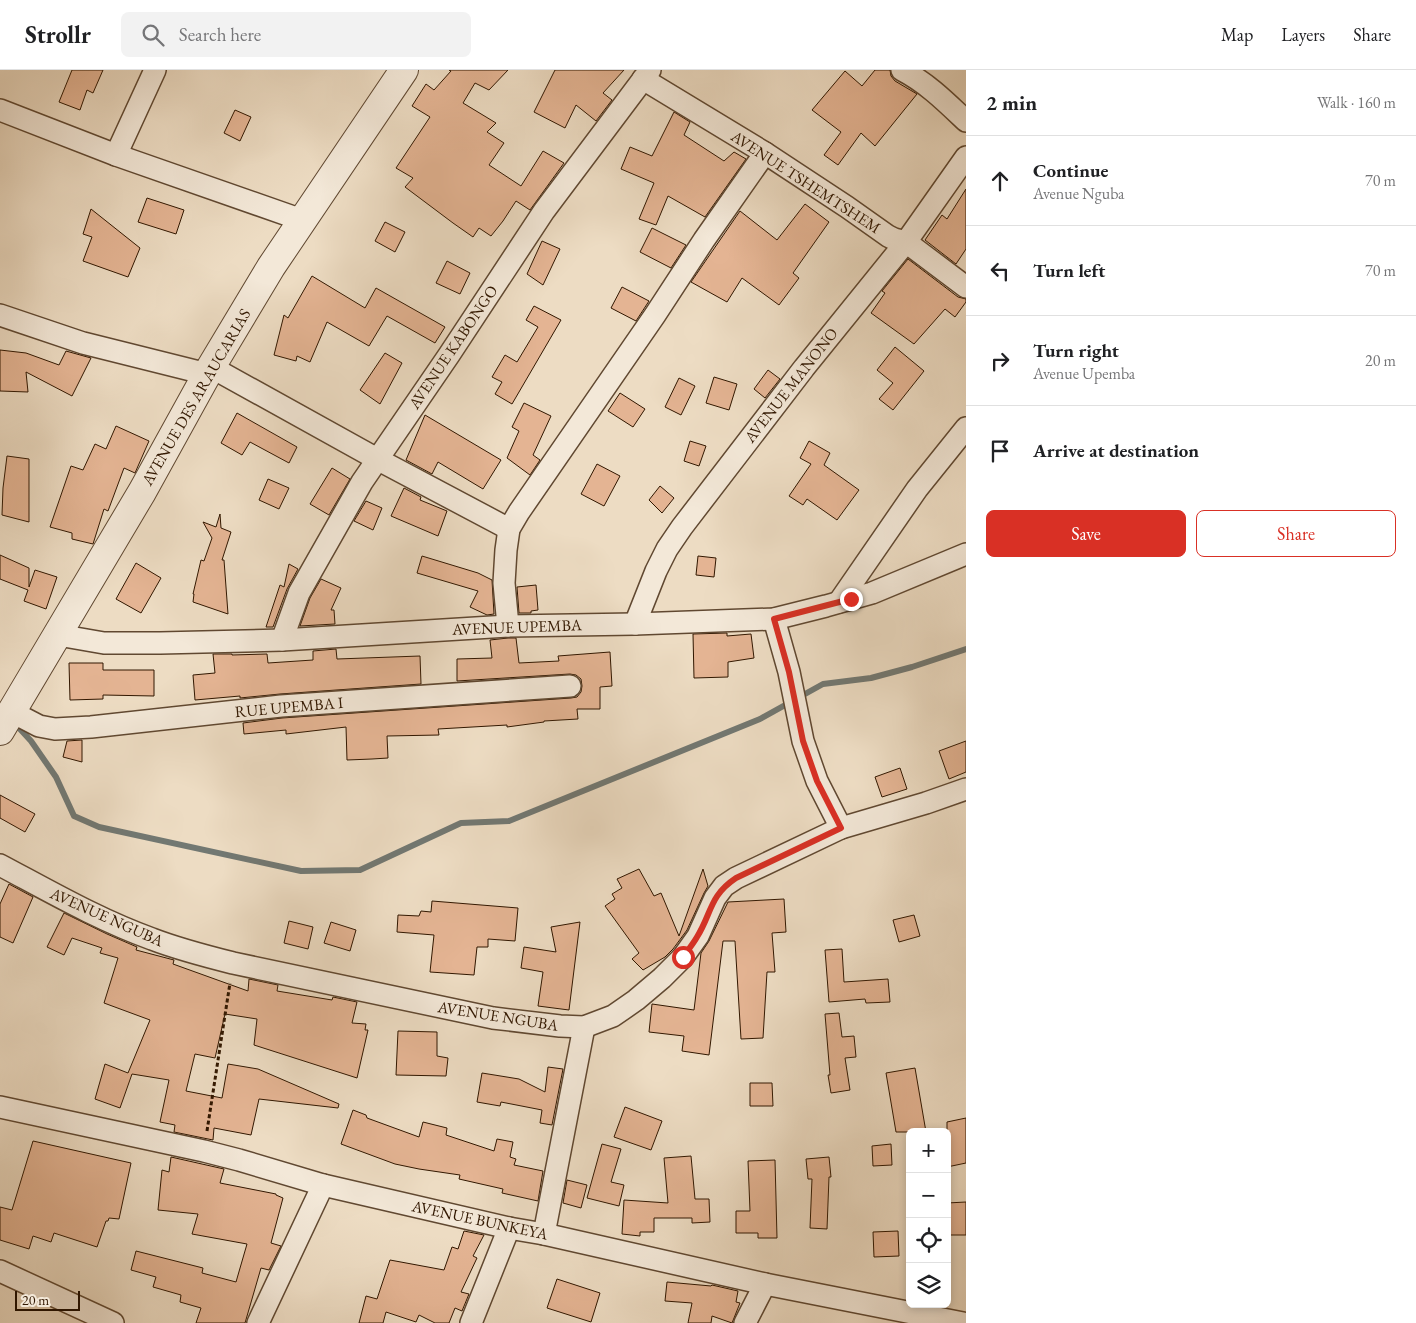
<!DOCTYPE html>
<meta charset="utf-8">
<style>
:root{--surface:#fff;--page:#f2f2f2;--text:#202124;--muted:#757577;--line:#e0e0e0;--accent:#d93025}
body{margin:0;font-family:"EB Garamond",serif;background:var(--page);color:var(--text)}
.controls{position:absolute;right:15px;bottom:15px;display:grid;overflow:hidden;border-radius:8px;box-shadow:0 2px 8px #0003}
.controls button{width:45px;height:45px;display:grid;place-items:center;padding:0;border:0;border-bottom:1px solid var(--line);background:var(--surface);color:var(--text);font:25px sans-serif}
.scale{position:absolute;left:15px;bottom:12px;width:65px;box-sizing:border-box;padding-left:5px;border:2px solid #311700;border-top:0;font-size:14px;line-height:18px;white-space:nowrap;color:#311700;-webkit-text-stroke:4px #f3e8d8;paint-order:stroke}
.stop{position:absolute;width:15px;height:15px;margin:-11px;border:4px solid #d93025;border-radius:50%;background:#fff}
.stop.end{background:#d93025;border-color:#fff;box-shadow:0 1px 5px #0008}
.list{margin:0;padding:0;list-style:none}
h2{display:flex;justify-content:space-between;align-items:center;height:65px;margin:0;padding:0 20px;font-size:21px}
h2 small{font-size:16px;font-weight:400;color:var(--muted)}
.list li{display:grid;grid-template-columns:32px 1fr auto;gap:15px;align-items:center;box-sizing:border-box;height:90px;padding:0 20px;border-top:1px solid var(--line)}
.list b{display:block;font-size:19px;white-space:nowrap}
.list p{margin:0;font-size:16px;white-space:nowrap;color:var(--muted)}
.list em{font-size:16px;font-style:normal;color:var(--muted)}
.actions{display:flex;gap:10px;padding:15px 20px}
.actions a{flex:1;padding:11px 0;border:1px solid var(--accent);border-radius:8px;text-align:center;font-size:18px;color:var(--accent)}
.actions .main{background:var(--accent);color:#fff}
.icon{flex:none;width:28px;height:28px;fill:none;stroke:currentColor;stroke-width:2;stroke-linecap:round;stroke-linejoin:round}
.map{position:relative;flex:none;width:966px;height:1253px;overflow:hidden}
header{display:flex;align-items:center;gap:30px;box-sizing:border-box;height:70px;padding:0 25px;background:var(--surface);border-bottom:1px solid var(--line)}
header strong{font-size:24px}
nav{display:flex;gap:28px;margin-inline-start:auto;font-size:18px}
.search{width:350px;height:45px;background:var(--page);display:flex;align-items:center;gap:12px;box-sizing:border-box;padding:0 18px;border-radius:8px;color:var(--muted);font-size:19px}
main{display:flex}
aside{flex:1;background:var(--surface)}
.map>svg:first-child{display:block}
</style>
<header>
<strong>Strollr</strong>
<div class="search"><svg class="icon" aria-label="search" viewBox="0 0 24 24"><circle cx="10" cy="10" r="6"/><path d="M15 15l6 6"/></svg>Search here</div>
<nav><a>Map</a><a>Layers</a><a>Share</a></nav>
</header>
<main>
<div class="map">
<svg width="966" height="1253" viewBox="0 0 966 1253">
<rect width="100%" height="100%" fill="#eddcc3"/>
<filter id="stains"><feTurbulence type="fractalNoise" baseFrequency=".004" numOctaves="4"/><feColorMatrix values="0 0 0 0 .2 0 0 0 0 .09 0 0 0 0 .02 0 0 0 .5 -.17"/></filter>
<radialGradient id="worn" r=".72"><stop offset=".6" stop-color="#630" stop-opacity="0"/><stop offset="1" stop-color="#630" stop-opacity=".3"/></radialGradient>
<g fill="none" stroke-linecap="round" stroke-linejoin="round">
<path stroke="#727872" stroke-width="6" d="M20,659L31,671L56,707L74,746L99,757L301,801L360,800L461,753L509,751L760,649L823,614L871,608L912,597L966,579"/>
</g>
<g fill="#e4b493" stroke="#311700">
<path d="M72,0H103L93,23L87,20L80,40L59,32Z"/>
<path d="M449,0H508L489,20L475,13L463,33L496,53L487,62L504,73L489,95L521,116L543,81L564,93L530,140L516,131L503,151L491,166L479,158L473,167L453,153L405,117L413,108L396,98L430,47L412,36L426,14L434,20L451,1Z"/>
<path d="M555,0H624L603,23L612,30L596,51L576,35L565,58L534,42Z"/>
<path d="M875,0H890L891,6L895,11L917,24L875,76L861,63L838,95L824,85L841,62L812,40L845,1L862,16Z"/>
<path d="M235,40L251,47L240,71L224,63Z"/>
<path d="M674,42L690,52L684,65L724,91L734,82L746,89L705,147L668,126L656,155L639,149L654,113L621,99L630,77L652,86Z"/>
<path d="M966,119V179L956,194L925,170L942,145L947,149Z"/>
<path d="M147,128L184,140L176,164L138,152Z"/>
<path d="M805,134L829,152L793,203L799,208L779,235L742,208L727,232L691,212L740,141L777,170Z"/>
<path d="M91,139L140,178L128,207L83,191L92,167L83,164Z"/>
<path d="M385,152L405,162L395,182L375,171Z"/>
<path d="M652,158L686,175L671,198L640,182Z"/>
<path d="M542,171L560,179L543,215L527,204Z"/>
<path d="M908,189L958,227L966,229V232L955,247L945,239L914,274L871,243L885,223L882,221Z"/>
<path d="M447,191L470,203L460,224L436,213Z"/>
<path d="M312,206L365,238L376,218L445,257L435,273L387,246L369,276L327,252L310,292L297,286L296,291L274,285L284,245L288,248Z"/>
<path d="M622,217L649,231L636,251L611,238Z"/>
<path d="M534,236L561,250L512,334L495,324L502,312L492,307L505,285L517,292L538,257L526,250Z"/>
<path d="M895,277L924,301L893,340L879,329L893,313L877,300Z"/>
<path d="M0,280L26,283L59,295L66,281L91,288L72,326L26,302L28,322L0,321Z"/>
<path d="M385,283L402,293L380,334L360,320Z"/>
<path d="M768,300L780,309L765,328L754,319Z"/>
<path d="M714,307L737,314L729,340L706,333Z"/>
<path d="M679,308L695,316L681,345L665,337Z"/>
<path d="M620,323L645,339L633,357L608,341Z"/>
<path d="M524,333L551,346L533,385L540,390L530,405L507,388L519,361L512,357Z"/>
<path d="M237,343L297,377L289,393L250,372L242,385L221,373Z"/>
<path d="M425,345L501,390L483,419L438,392L432,404L406,390Z"/>
<path d="M116,356L149,371L135,403L124,398L108,441L104,439L93,474L72,469V463L50,457L71,396L83,400L95,374L106,379Z"/>
<path d="M690,371L706,376L699,396L684,391Z"/>
<path d="M809,371L830,383L824,395L859,420L837,450L807,429L803,435L789,426L811,394L800,388Z"/>
<path d="M7,386L29,389V452L2,445L3,418Z"/>
<path d="M597,394L620,406L604,436L581,424Z"/>
<path d="M332,398L350,409L329,445L310,434Z"/>
<path d="M268,409L289,418L279,439L259,430Z"/>
<path d="M660,416L674,428L662,443L649,430Z"/>
<path d="M404,418L421,427L420,430L447,441L438,466L391,446Z"/>
<path d="M366,431L382,438L373,460L354,451Z"/>
<path d="M220,444L221,458L231,462L222,490H224L228,544L193,532L194,524H193L201,490L204,491L212,468L203,452L216,457Z"/>
<path d="M0,485L29,498V517L35,500L57,507L46,539L24,531L28,520L0,509Z"/>
<path d="M422,486L478,503L492,510L494,544L487,545L470,537L478,521L417,503Z"/>
<path d="M698,486L716,488L714,507L696,505Z"/>
<path d="M136,493L161,508L141,543L116,529Z"/>
<path d="M289,494L298,499L287,519L273,557H266L280,515L284,517Z"/>
<path d="M321,509L341,518L331,540H334L335,554L300,556L310,528Z"/>
<path d="M536,515L538,540L531,541V543H519L517,517Z"/>
<path d="M727,563V566L751,564L754,588L728,592V607L694,608L693,564Z"/>
<path d="M508,568H516L519,593L559,591L558,586L610,582L612,616L600,617V639H577L578,649L544,651V652L507,657V655L438,659L439,665L387,666L388,688L372,689L347,690L346,657L286,664V660L244,664L243,653L282,648L571,628L577,627L581,622L582,616L581,609L576,605L570,604L457,611V589L492,588L490,570Z"/>
<path d="M336,579L337,589L420,586L421,614L280,624L240,628V626L195,630L193,605L215,603L213,584H232V585L267,584L268,593L313,590V581Z"/>
<path d="M69,593H103V600H154V626L103,625V629L70,630Z"/>
<path d="M82,670V692L63,687L67,671Z"/>
<path d="M966,671V702L949,709L939,681Z"/>
<path d="M900,698L907,719L882,727L875,707Z"/>
<path d="M0,725L35,744L25,762L0,748Z"/>
<path d="M639,799L654,826L661,823L679,866L703,799L708,816L704,823L687,860L673,879L665,887L643,900L632,889L639,883L605,836L615,829L612,824L622,818L617,809Z"/>
<path d="M9,814L33,827L13,873L0,867V834Z"/>
<path d="M784,829L786,862L772,863L775,902H767L763,968L741,969L735,871H723L709,985L682,981L684,966L649,962L652,934L694,940L701,883L709,871L728,832Z"/>
<path d="M432,831L518,838L515,871L488,869V877H477L474,905L430,902L434,865L397,862L398,845L419,846L421,841L431,842Z"/>
<path d="M64,843L107,864L137,877L136,880L174,890L173,894L248,921L249,909L278,915L277,921L332,930L333,927L357,932L352,953L366,954L365,960H368L357,1008L254,975L257,949L225,944L215,988L195,984L186,1021L222,1028L228,994L258,999L339,1034L338,1038L259,1029L251,1065L214,1058L213,1070L174,1062L175,1055L160,1052L169,1010L132,1004L120,1038L95,1029L105,994L128,1003L150,950L104,933L118,888L100,883L102,878L72,868L64,885L47,877Z"/>
<path d="M914,845L920,866L899,872L893,850Z"/>
<path d="M289,851L313,857L308,879L284,873Z"/>
<path d="M331,852L356,860L350,881L324,873Z"/>
<path d="M580,852L569,940L538,936L543,902L521,898L524,877L556,882L551,857Z"/>
<path d="M842,879L844,912L888,909L890,932L866,933L865,929L829,932L825,880Z"/>
<path d="M839,943L842,967L854,966L856,987L845,988L850,1020L831,1023L828,1005H830L825,944Z"/>
<path d="M398,961L437,962V986L448,988L446,1006L396,1005Z"/>
<path d="M548,997L563,999L552,1055L540,1053L542,1040L501,1032L500,1036L477,1032L482,1003L519,1009L545,1022Z"/>
<path d="M915,998L926,1062H896L886,1003Z"/>
<path d="M750,1013H772L773,1036H750Z"/>
<path d="M625,1037L662,1051L651,1080L614,1067Z"/>
<path d="M353,1040L366,1045L367,1048L419,1067L423,1052L447,1058L446,1065L494,1081L497,1069L513,1072L510,1087L516,1089L514,1095L543,1101L538,1131L502,1123L503,1119L459,1109L460,1105L419,1099L395,1094L341,1074Z"/>
<path d="M966,1048V1093L947,1097V1052Z"/>
<path d="M33,1071L131,1093L119,1149L109,1148L108,1151H106L97,1177L54,1163L51,1172L33,1166L29,1179L0,1170V1137L12,1140Z"/>
<path d="M602,1074L621,1079L611,1112L624,1115L619,1136L587,1128Z"/>
<path d="M891,1074L892,1095L873,1096L872,1076Z"/>
<path d="M691,1086L695,1129H709L710,1152L692,1153V1148H654V1162H640V1166L622,1164L624,1130L668,1133L664,1088Z"/>
<path d="M171,1087L224,1099L220,1113L276,1124V1125L283,1128L271,1173L281,1176L269,1200L261,1198L245,1253H196L201,1238L180,1232L181,1225L153,1217L156,1207L131,1200L136,1181L203,1198L202,1203L236,1212L247,1174L192,1164L198,1144L158,1140L162,1100L169,1102Z"/>
<path d="M829,1087L831,1107H829L827,1159L810,1158L812,1109H808L806,1089Z"/>
<path d="M775,1090L777,1168H758V1163H736V1141H750L748,1091Z"/>
<path d="M567,1110L587,1115L581,1138L563,1133Z"/>
<path d="M966,1132V1165H947V1133Z"/>
<path d="M464,1161L484,1165L473,1186L477,1188L461,1222L469,1224L462,1241L455,1238L449,1253H435L419,1245L416,1252L386,1242L383,1253H359L366,1226L377,1229L390,1190L444,1200L452,1177L458,1179Z"/>
<path d="M898,1161L899,1186L874,1187L873,1162Z"/>
<path d="M557,1209L600,1223L591,1252L547,1238Z"/>
<path d="M667,1212L711,1216L712,1215L738,1221L736,1232L740,1233L732,1253L712,1246L711,1253H688L692,1233L665,1231Z"/>
</g>
<g fill="none" stroke-linecap="round" stroke-linejoin="round">
<defs>
<g id="minor">
<path d="M902,0C927,13 946,32 966,51"/>
<path d="M643,9L765,83L847,137L888,166L894,169L906,172L966,217"/>
<path d="M0,40L116,85L302,150"/>
<path d="M116,85L155,0"/>
<path d="M0,245L83,273L207,304"/>
<path d="M211,297L377,389L509,459"/>
<path d="M839,532L917,419L966,358"/>
<path d="M774,549L789,602L803,671L817,711L841,758"/>
<path d="M635,554L656,501L667,479L682,457L804,298L906,172L966,87"/>
<path d="M508,556L504,513L506,480L509,459L519,442L655,245L704,170L765,83"/>
<path d="M58,565L104,573H160L282,570L508,556L635,554L774,549L826,536L872,523L966,484"/>
<path d="M282,570L299,523L362,412L449,285L544,141L650,0"/>
<path d="M12,642L39,656L55,659L91,657L281,636L570,616"/>
<path d="M0,795C49,821 99,850 152,869C178,879 205,886 233,893L493,948L560,956L584,957L613,946L636,930L662,908L683,887L698,866L715,828L724,816L736,808L841,758L926,733L966,719"/>
<path d="M0,1037L204,1081L239,1090L323,1115L509,1158L544,1164L765,1214L963,1253"/>
<path d="M544,1164L584,957"/>
<path d="M0,1201L113,1253"/>
<path d="M258,1253L323,1115"/>
<path d="M471,1253L509,1158"/>
<path d="M745,1253L765,1214"/>
</g>
<path id="tertiary" d="M0,661L142,422L211,297L271,197L404,0"/>
</defs>
<use href="#minor" stroke="#604831" stroke-width="24"/>
<use href="#tertiary" stroke="#604831" stroke-width="30"/>
<path stroke="#311700" stroke-width="3" stroke-dasharray="4 2.5" stroke-linecap="butt" d="M207,1061L230,913"/>
<use href="#minor" stroke="#f3e8d8" stroke-width="21"/>
<use href="#tertiary" stroke="#f3e8d8" stroke-width="28"/>
</g>
<g fill="none" stroke-linecap="round" stroke-linejoin="round">
<path stroke="#d93025" stroke-width="6" d="M683,887C688,880 693,874 697,867C712,843 709,826 736,808L841,758L817,711L803,671L789,602L774,549L851,529"/>
</g>
<g text-anchor="middle" dominant-baseline="central" stroke-width="4" stroke-linejoin="round" paint-order="stroke">
<g font-size="16" fill="#311700" stroke="#f3e8d8">
<text transform="translate(806 112) rotate(33)">AVENUE TSHEMTSHEM</text>
<text transform="translate(453 277) rotate(-56)">AVENUE KABONGO</text>
<text transform="translate(791 315) rotate(-52)">AVENUE MANONO</text>
<text transform="translate(196 327) rotate(-60)">AVENUE DES ARAUCARIAS</text>
<text transform="translate(517 557) rotate(-2)">AVENUE UPEMBA</text>
<text transform="translate(289 637) rotate(-5)">RUE UPEMBA I</text>
<text transform="translate(107 847) rotate(24)">AVENUE NGUBA</text>
<text transform="translate(498 946) rotate(9)">AVENUE NGUBA</text>
<text transform="translate(480 1150) rotate(12)">AVENUE BUNKEYA</text>
</g>
</g>
<rect width="100%" height="100%" filter="url(#stains)"/>
<rect width="100%" height="100%" fill="url(#worn)"/>
</svg>
<div class="controls">
<button>+</button>
<button>−</button>
<button><svg class="icon" aria-label="locate" viewBox="0 0 24 24"><circle cx="12" cy="12" r="6"/><path d="M12 2v4M12 18v4M2 12h4M18 12h4"/></svg></button>
<button><svg class="icon" aria-label="layers" viewBox="0 0 24 24"><path d="M12 4l9 5-9 5-9-5zM3 14l9 5 9-5"/></svg></button>
</div>
<div class="scale">20 m</div>
<div class="stop" style="left:683px;top:887px"></div>
<div class="stop end" style="left:851px;top:529px"></div>
</div>
<aside>
<h2>2 min<small>Walk · 160 m</small></h2>
<ul class="list">
<li><svg class="icon" aria-label="ahead" viewBox="0 0 24 24"><path d="M12 20V5M6 11l6-6 6 6"/></svg><div><b>Continue</b><p>Avenue Nguba</p></div><em>70 m</em></li>
<li><svg class="icon" aria-label="left" viewBox="0 0 24 24"><path d="M17 20v-9H6M10 6l-5 5 5 5"/></svg><div><b>Turn left</b></div><em>70 m</em></li>
<li><svg class="icon" aria-label="right" viewBox="0 0 24 24"><path d="M7 20v-9h11M14 6l5 5-5 5"/></svg><div><b>Turn right</b><p>Avenue Upemba</p></div><em>20 m</em></li>
<li><svg class="icon" aria-label="arrive" viewBox="0 0 24 24"><path d="M6 21V4h12l-3 4 3 4H6"/></svg><div><b>Arrive at destination</b></div></li>
</ul>
<div class="actions"><a class="main">Save</a><a>Share</a></div>
</aside>
</main>
